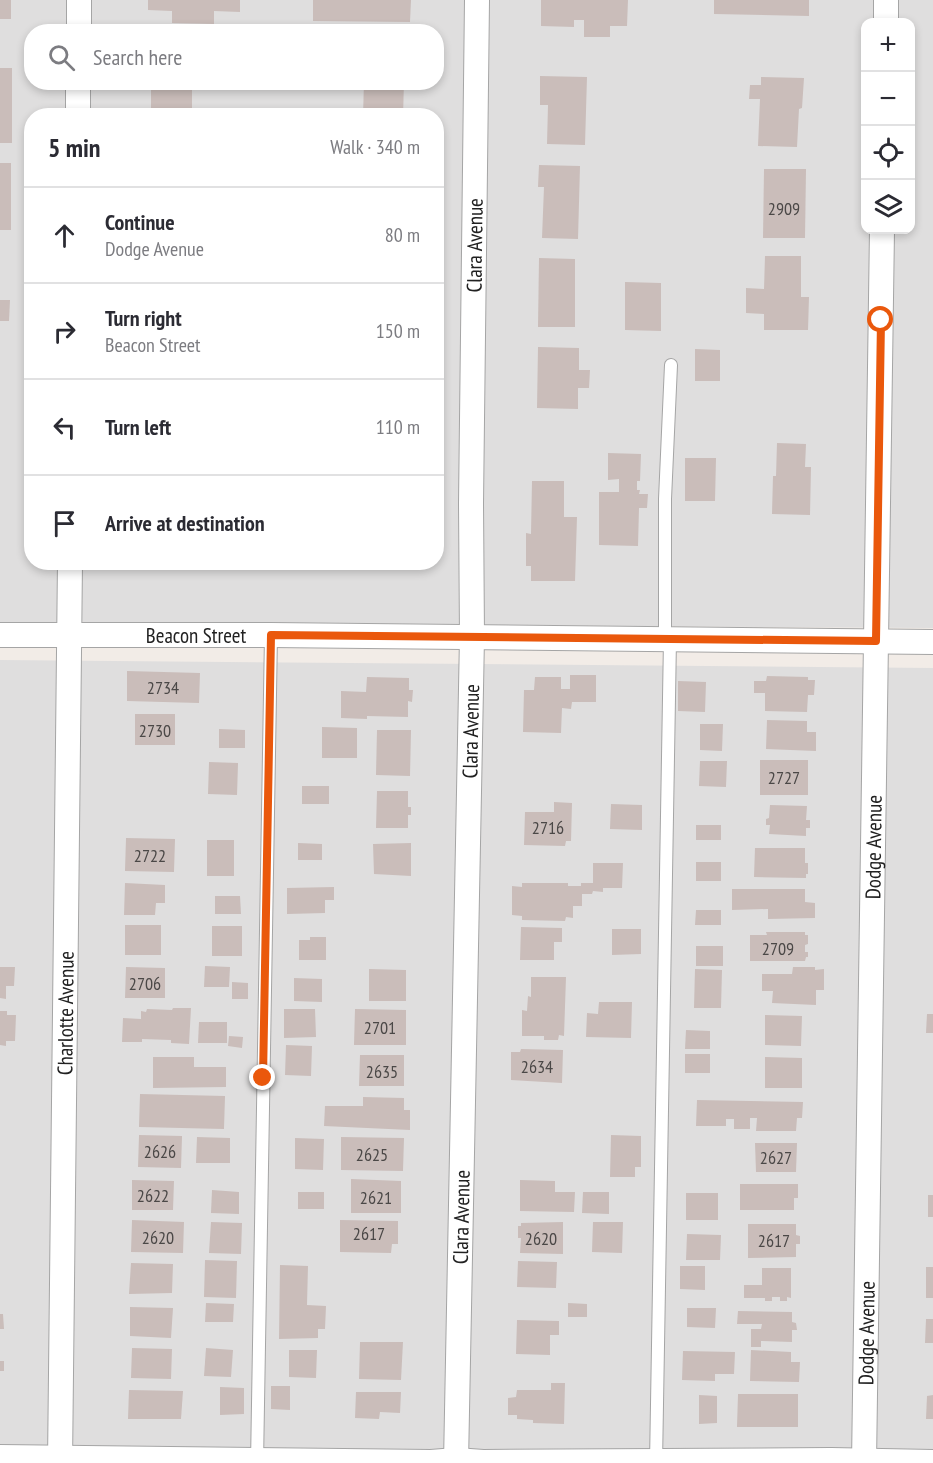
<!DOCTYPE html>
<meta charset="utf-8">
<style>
:root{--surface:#fff;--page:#f2f2f3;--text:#2b2b33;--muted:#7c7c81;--line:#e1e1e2}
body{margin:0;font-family:"PT Sans Narrow",sans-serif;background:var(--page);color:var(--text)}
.controls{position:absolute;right:18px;top:18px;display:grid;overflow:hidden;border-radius:12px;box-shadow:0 3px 9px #0003}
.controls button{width:54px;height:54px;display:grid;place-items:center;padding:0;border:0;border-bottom:2px solid var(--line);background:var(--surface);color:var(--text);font:30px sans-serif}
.stop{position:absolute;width:18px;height:18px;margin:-14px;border:4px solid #ea580c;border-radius:50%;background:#fff}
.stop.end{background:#ea580c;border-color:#fff;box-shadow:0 2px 6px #0008}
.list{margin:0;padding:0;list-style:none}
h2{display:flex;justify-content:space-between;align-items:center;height:78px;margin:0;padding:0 24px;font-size:26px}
h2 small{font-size:20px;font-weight:400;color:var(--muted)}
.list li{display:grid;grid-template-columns:39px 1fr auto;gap:18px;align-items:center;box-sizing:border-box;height:96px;padding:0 24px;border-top:2px solid var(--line)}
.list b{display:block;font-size:22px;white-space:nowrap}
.list p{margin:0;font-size:20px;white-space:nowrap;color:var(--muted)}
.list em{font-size:20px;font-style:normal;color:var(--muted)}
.icon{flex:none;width:33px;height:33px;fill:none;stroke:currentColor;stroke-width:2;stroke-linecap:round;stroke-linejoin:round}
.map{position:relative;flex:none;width:933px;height:1463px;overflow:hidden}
.search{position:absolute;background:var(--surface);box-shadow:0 3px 9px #0003;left:24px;top:24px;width:420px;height:66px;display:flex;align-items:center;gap:15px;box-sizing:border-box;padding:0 21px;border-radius:24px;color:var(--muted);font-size:22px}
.panel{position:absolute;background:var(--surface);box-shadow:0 3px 9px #0003;left:24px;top:108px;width:420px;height:462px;border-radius:24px}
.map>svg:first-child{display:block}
</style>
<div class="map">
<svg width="933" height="1463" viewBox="0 0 933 1463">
<rect width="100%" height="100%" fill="#f2ece7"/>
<g fill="#dfdede" fill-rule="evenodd">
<path d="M0,0H933V628L0,622ZM866,22H910V230H866ZM32,32H436V82H32ZM32,116H436V562H32Z"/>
<path d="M0,660L933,668V1463H0Z"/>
</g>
<path fill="#a5e0e2" d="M379,25L383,31H341L343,26L367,30Z"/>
<g fill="#cabdba">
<rect x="0" y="0" width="11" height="19"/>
<path d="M148,0H240V12L214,11V24L172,23V11L148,10Z"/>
<path d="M313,0H411L410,22L313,21Z"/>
<path d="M541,0H628L627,26H610V37H584V20H574V27L541,26Z"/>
<path d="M714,0H809V16L714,14Z"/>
<rect x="0" y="68" width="12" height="75"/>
<path d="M540,76L587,77L585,145L547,144L548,105H540Z"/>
<path d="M761,77L804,78L802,108L799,109L797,147L758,146L760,99H749L750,85H761Z"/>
<rect x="151" y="82" width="41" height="34"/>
<path d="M364,82H404L403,116H363Z"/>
<rect x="0" y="163" width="11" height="67"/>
<path d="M539,165L580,166L578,239L542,238L544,187H538Z"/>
<path d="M764,169H806L805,238H763Z"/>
<path d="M765,256H801V297H809L808,330H764V314L746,313V288L764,289Z"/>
<path d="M539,258L575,259V327H538Z"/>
<path d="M625,282L661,283V331L625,330Z"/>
<path d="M0,300H10L9,321H0Z"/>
<path d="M538,347L579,348V370H590L589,388H578V409L537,408Z"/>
<path d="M695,349L720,350V381H695Z"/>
<path d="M777,443L806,444L805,467H811L810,515L772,514L773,476H776Z"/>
<path d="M608,453L641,454L640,481H637V490H640L639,494H648L647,508H639L638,546L599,545V492H619V479L608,480Z"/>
<path d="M685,458H716L715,501H685Z"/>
<path d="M532,481H564V517H577L575,581H531V566H526V533L531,534Z"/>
<rect x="194" y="562" width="51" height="3"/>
<path d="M127,671L200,673L199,703L127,701Z"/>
<path d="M570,675H596V702H572L571,709L562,708L561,733L523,732L524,690H534L535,677H561V689H570Z"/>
<path d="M767,676L808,677V680H815L814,695H808L807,712L765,711V693H754V681H766Z"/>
<path d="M367,677L409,678V690H413L412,702L408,701V717L367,716V719L341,718V691L366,692Z"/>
<path d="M678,681L706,682L705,712L678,711Z"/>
<rect x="135" y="714" width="40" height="31"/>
<path d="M767,720L807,721V732H816V751L766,749Z"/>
<path d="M700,724H723L722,751L700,750Z"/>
<path d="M322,727L357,728V758H322Z"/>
<path d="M219,729L245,730V748H219Z"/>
<path d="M377,730H411L410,776L376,775Z"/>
<rect x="760" y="760" width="48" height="35"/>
<path d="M700,761H727L726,787L699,786Z"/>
<path d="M209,762L238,763L237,795L208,794Z"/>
<rect x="302" y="786" width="27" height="18"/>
<path d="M377,791H408V807H411V815H408V828H376Z"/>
<path d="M554,802L572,803L571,841H566L565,846L524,845L525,812H554Z"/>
<path d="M611,804L642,805V830L610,829Z"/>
<path d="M770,805L807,806L806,820H810V828H806V836L769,834L770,825H766V819L769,818Z"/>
<rect x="696" y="825" width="25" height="15"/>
<path d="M126,838L175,839L174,872L125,871Z"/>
<rect x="207" y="840" width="27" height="36"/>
<path d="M298,843L322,844V860H298Z"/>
<path d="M411,843V876L374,874L373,844Z"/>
<path d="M755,848H805V863H808V874H806V878L754,877Z"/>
<rect x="696" y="862" width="25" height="19"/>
<path d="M593,863H623L622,888H603V892L593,891L592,894H582V906H573V918L566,917L565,921L522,920V916L512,915V886L522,887V883H568V886H581V883H593Z"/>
<path d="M125,883L165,885V903H156L155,915H124Z"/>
<path d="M334,887V900H325V913L287,914V888Z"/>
<path d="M732,889H805V902L815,903V918L768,919V909L732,910Z"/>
<path d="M215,896H240L241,914H215Z"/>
<path d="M696,910H721V925H695Z"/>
<rect x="125" y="925" width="36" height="30"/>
<rect x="212" y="926" width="30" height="30"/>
<path d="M521,927L562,928V942H554V960H520Z"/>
<path d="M612,929H641V954L612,955Z"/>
<path d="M766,932H805V935H808V944L805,945V952H808V957H806L805,961H750V935H767Z"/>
<path d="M310,937H326V960H299V940H310Z"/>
<rect x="696" y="946" width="27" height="20"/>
<path d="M205,966L230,967L229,987H204Z"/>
<path d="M0,967H15L14,986H6V999L0,998Z"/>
<path d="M126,967L165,968V998H125Z"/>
<path d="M793,967H815V970L824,969V990H816V1005L772,1003L773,991H762V974H792Z"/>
<path d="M369,969L406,970V1001H369Z"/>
<path d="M695,969L722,970L721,1008H694Z"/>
<path d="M531,977H566L564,1036L559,1035L558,1040H544V1036H522V1010L527,1011L528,996L531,997Z"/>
<path d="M294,978L322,979V1002L294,1001Z"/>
<path d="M232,982L248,983V999H232Z"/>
<path d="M599,1002H632L631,1038L586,1037L587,1013L598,1014Z"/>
<path d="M173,1008H191L189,1044L171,1043V1040L142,1039V1042H122L123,1018L141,1019V1011L146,1012L147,1009L172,1010Z"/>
<path d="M284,1009H315L316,1037L284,1038Z"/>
<path d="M355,1009L406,1010V1045H354Z"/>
<path d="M0,1011H7V1015H16L15,1041H6V1046L0,1045Z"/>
<path d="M927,1014H933V1033H926Z"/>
<path d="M765,1015L802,1016L801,1046L765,1045Z"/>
<path d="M199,1022H227V1043H198Z"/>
<path d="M686,1030L710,1031V1049H685Z"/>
<path d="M229,1036L243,1037L242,1048L228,1046Z"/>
<path d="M286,1045L312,1046L311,1076L285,1075Z"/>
<path d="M521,1049L563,1050L562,1083L511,1080V1052H520Z"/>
<rect x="685" y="1054" width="25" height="19"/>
<path d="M360,1055H404V1086H359Z"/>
<path d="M153,1057H194V1067H226V1087L153,1088Z"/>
<path d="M765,1057L802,1058V1088H765Z"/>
<path d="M140,1094L225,1096L224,1129L139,1127Z"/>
<path d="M363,1097L404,1098V1110H410V1130L324,1126L325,1106H363Z"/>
<path d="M697,1100L803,1102L802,1118H797L796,1131H756L757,1118H750V1129H734V1119H726V1126H696Z"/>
<path d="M139,1135L182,1136L181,1168L138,1167Z"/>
<path d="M611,1135L641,1136V1167H635V1177H610Z"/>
<path d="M197,1137L230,1138V1163H196Z"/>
<path d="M341,1137L404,1138L403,1171L341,1170Z"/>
<path d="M295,1138L324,1139L323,1170L295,1169Z"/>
<path d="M755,1143H797L796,1172H756Z"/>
<path d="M351,1179L401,1181V1213H351Z"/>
<path d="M132,1180L174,1181L173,1210H132Z"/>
<path d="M520,1180L555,1181V1192H575L574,1212L520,1211Z"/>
<path d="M740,1184H798V1198H794V1210H740Z"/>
<path d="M212,1190L239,1192V1214L211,1213Z"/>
<rect x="298" y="1192" width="26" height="17"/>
<path d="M583,1192H609V1214L582,1213Z"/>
<rect x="686" y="1193" width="32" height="27"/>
<rect x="928" y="1195" width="5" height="22"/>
<path d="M132,1220L184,1222L183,1253L131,1252Z"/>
<path d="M340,1220L398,1221V1244H392L391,1253L340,1252Z"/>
<path d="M211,1222L242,1223L241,1254L209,1253Z"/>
<path d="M563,1222V1254L520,1253L521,1238H518V1226H521V1223Z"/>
<path d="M593,1222H623L622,1253L592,1252Z"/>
<path d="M748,1224H796V1235L800,1236V1244H796V1257L748,1258Z"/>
<path d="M687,1234L721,1235L720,1260H686Z"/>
<path d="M205,1260L237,1261L236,1298L204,1297Z"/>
<path d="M518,1261L557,1262L556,1288L517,1287Z"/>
<path d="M131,1263L173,1264L172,1293L129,1294Z"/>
<path d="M280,1265L308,1266L307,1305L326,1306L325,1329H318V1338L279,1339Z"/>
<path d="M680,1266H705V1290L680,1289Z"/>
<rect x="926" y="1267" width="7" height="31"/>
<path d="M762,1268H791V1298L787,1297V1301H780V1297H772V1301H765V1298H744V1285H762Z"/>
<path d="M206,1303L234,1304L233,1322H205Z"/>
<path d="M568,1303L587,1304V1317H568Z"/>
<path d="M130,1307L173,1308L171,1338L130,1336Z"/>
<path d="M687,1308H716L715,1328L687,1327Z"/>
<path d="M738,1311L792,1312V1322L796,1323L797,1330H792V1342L761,1341V1347H751V1329H761L762,1324H737Z"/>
<path d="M0,1314H3L4,1329H0Z"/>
<path d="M926,1319H933V1343H925Z"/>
<path d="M517,1320L559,1321V1335H550V1355L516,1354Z"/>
<path d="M360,1342H403L401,1380L359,1379Z"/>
<path d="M132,1348L172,1349L171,1379L131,1378Z"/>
<path d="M206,1348L233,1350L231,1377L204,1376Z"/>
<path d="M289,1350H317L316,1378L289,1377Z"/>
<path d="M751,1350L791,1352V1362H800L799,1382L750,1381Z"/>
<path d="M683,1351L735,1352L734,1374H715V1381L682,1380Z"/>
<rect x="0" y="1361" width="4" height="10"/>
<path d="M551,1383H565L564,1424L533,1423V1420L517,1419V1415H508V1398L516,1397L517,1390H551Z"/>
<path d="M271,1386H290V1410L271,1409Z"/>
<path d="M220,1387L244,1388V1414L220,1415Z"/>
<path d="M129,1390L183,1391L181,1419H128Z"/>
<path d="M356,1392H401L400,1413L380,1412L379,1419L355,1418Z"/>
<path d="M738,1394H798V1427H737Z"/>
<path d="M699,1395L717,1396V1423L699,1424Z"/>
<path d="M933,1395V1419H926L927,1396Z"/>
</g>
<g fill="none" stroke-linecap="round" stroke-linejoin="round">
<defs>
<g id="lane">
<path d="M665,640V499L671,365"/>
<path d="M257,1463L271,635"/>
<path d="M656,1463L670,639"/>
</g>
<g id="street">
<path d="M886,22V0"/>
<path d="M79,32V0"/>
<path d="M78,116V82"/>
<path id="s1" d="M0,635H271L933,642"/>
<path d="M0,1457L431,1462L456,1460L483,1462L831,1460L933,1462"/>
<path id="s2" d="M60,1463L70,562"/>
<path id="s3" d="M456,1463L472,637L471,504L477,0"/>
<path id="s4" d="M864,1463L882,230"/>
</g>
</defs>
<use href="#lane" stroke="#a5a5a5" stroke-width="14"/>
<use href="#street" stroke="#a5a5a5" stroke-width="26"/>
<use href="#lane" stroke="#fff" stroke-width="12"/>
<use href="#street" stroke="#fff" stroke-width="24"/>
</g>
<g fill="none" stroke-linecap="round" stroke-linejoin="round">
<path stroke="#ea580c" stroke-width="8" d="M263,1078L271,635L876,641L881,320"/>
</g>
<g text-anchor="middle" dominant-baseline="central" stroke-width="4.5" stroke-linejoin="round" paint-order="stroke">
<g font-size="18" fill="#4b4847">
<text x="784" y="208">2909</text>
<text x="163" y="687">2734</text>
<text x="155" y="730">2730</text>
<text x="784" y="777">2727</text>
<text x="548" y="827">2716</text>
<text x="150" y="855">2722</text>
<text x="778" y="948">2709</text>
<text x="145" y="983">2706</text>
<text x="380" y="1027">2701</text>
<text x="537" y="1066">2634</text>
<text x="382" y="1071">2635</text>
<text x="160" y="1151">2626</text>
<text x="372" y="1154">2625</text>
<text x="776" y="1157">2627</text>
<text x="153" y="1195">2622</text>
<text x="376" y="1197">2621</text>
<text x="369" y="1233">2617</text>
<text x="158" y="1237">2620</text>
<text x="541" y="1238">2620</text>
<text x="774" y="1240">2617</text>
</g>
<g font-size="21" fill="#212121" stroke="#fff">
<text stroke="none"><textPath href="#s3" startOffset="1218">Clara Avenue</textPath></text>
<text stroke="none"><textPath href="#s1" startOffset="196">Beacon Street</textPath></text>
<text stroke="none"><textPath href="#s3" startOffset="732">Clara Avenue</textPath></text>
<text stroke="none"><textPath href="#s4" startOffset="616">Dodge Avenue</textPath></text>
<text stroke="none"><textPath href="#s2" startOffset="450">Charlotte Avenue</textPath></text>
<text stroke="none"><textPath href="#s3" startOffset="246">Clara Avenue</textPath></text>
<text stroke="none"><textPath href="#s4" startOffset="130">Dodge Avenue</textPath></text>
</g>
</g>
</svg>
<div class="controls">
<button>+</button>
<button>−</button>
<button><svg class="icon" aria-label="locate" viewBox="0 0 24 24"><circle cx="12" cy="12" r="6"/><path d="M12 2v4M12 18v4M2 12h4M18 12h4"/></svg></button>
<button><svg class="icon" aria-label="layers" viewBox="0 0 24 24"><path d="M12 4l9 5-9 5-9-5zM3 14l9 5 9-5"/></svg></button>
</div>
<div class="stop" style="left:881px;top:320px"></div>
<div class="stop end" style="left:263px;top:1078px"></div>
<div class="search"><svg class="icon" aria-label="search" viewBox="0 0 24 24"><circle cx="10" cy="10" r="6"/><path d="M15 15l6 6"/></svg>Search here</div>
<section class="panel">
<h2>5 min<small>Walk · 340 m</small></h2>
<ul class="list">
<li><svg class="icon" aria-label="ahead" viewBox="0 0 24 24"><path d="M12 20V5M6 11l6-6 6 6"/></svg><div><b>Continue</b><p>Dodge Avenue</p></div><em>80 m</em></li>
<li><svg class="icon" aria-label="right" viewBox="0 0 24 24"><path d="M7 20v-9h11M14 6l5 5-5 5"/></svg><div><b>Turn right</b><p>Beacon Street</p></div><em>150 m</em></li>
<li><svg class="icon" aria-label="left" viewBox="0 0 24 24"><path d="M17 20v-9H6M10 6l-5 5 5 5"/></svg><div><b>Turn left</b></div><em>110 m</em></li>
<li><svg class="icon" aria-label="arrive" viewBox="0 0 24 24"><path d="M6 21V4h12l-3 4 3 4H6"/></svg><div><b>Arrive at destination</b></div></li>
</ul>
</section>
</div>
